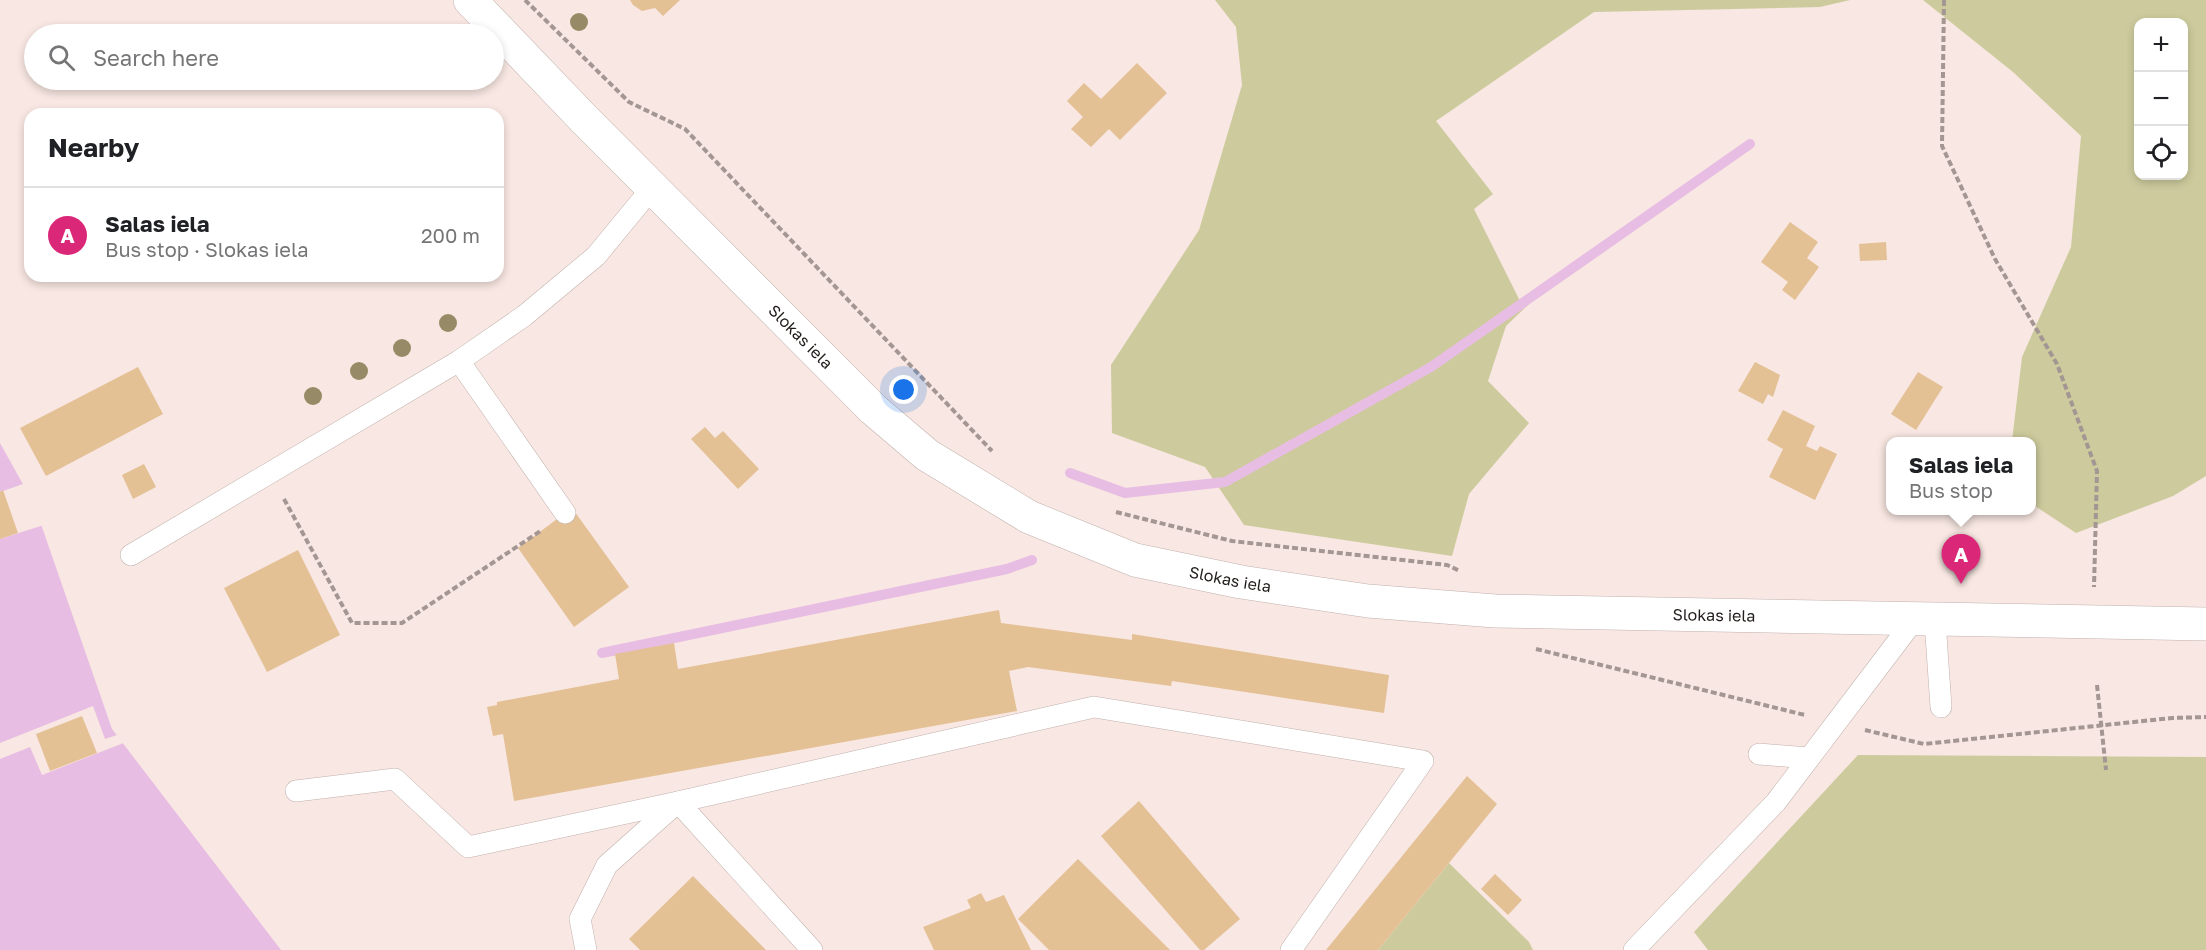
<!DOCTYPE html>
<meta charset="utf-8">
<style>
:root{--surface:#fff;--page:#f2f2f2;--text:#202124;--muted:#757577;--line:#e0e0e0;--accent:#db2777}
body{margin:0;font-family:"Golos Text",sans-serif;background:var(--page);color:var(--text)}
.controls{position:absolute;right:18px;top:18px;display:grid;overflow:hidden;border-radius:12px;box-shadow:0 3px 9px #0003}
.controls button{width:54px;height:54px;display:grid;place-items:center;padding:0;border:0;border-bottom:2px solid var(--line);background:var(--surface);color:var(--text);font:30px sans-serif}
.you{position:absolute;left:904px;top:390px;width:21px;height:21px;margin:-15px;border:4px solid #fff;border-radius:50%;background:#1a73e8;box-shadow:0 0 0 9px #1a73e833}
.badge{display:grid;place-items:center;width:39px;height:39px;border-radius:50%;background:var(--accent);color:#fff;font-size:20px;font-weight:700}
.pin{position:absolute;translate:-50% -50px;filter:drop-shadow(0 2px 3px #0008)}
.pin::after{content:'';position:absolute;top:32px;width:21px;height:18px;background:inherit;clip-path:polygon(0 0,100% 0,50% 100%)}
.popup{position:absolute;left:1886px;top:437px;width:150px;height:78px;box-sizing:border-box;display:grid;place-content:center;border-radius:12px;background:var(--surface);filter:drop-shadow(0 2px 4px #0005);font-size:20px;white-space:nowrap;color:var(--muted)}
.popup b{font-size:22px;color:var(--text)}
.popup::after{content:'';position:absolute;left:50%;top:100%;margin-left:-12px;border:12px solid transparent;border-top-color:var(--surface)}
.list{margin:0;padding:0;list-style:none}
h2{display:flex;justify-content:space-between;align-items:center;height:78px;margin:0;padding:0 24px;font-size:26px}
h2 small{font-size:20px;font-weight:400;color:var(--muted)}
.list li{display:grid;grid-template-columns:39px 1fr auto;gap:18px;align-items:center;box-sizing:border-box;height:96px;padding:0 24px;border-top:2px solid var(--line)}
.list b{display:block;font-size:22px;white-space:nowrap}
.list p{margin:0;font-size:20px;white-space:nowrap;color:var(--muted)}
.list em{font-size:20px;font-style:normal;color:var(--muted)}
.icon{flex:none;width:33px;height:33px;fill:none;stroke:currentColor;stroke-width:2;stroke-linecap:round;stroke-linejoin:round}
.map{position:relative;flex:none;width:2206px;height:950px;overflow:hidden}
.search{position:absolute;background:var(--surface);box-shadow:0 3px 9px #0003;left:24px;top:24px;width:480px;height:66px;display:flex;align-items:center;gap:15px;box-sizing:border-box;padding:0 21px;border-radius:33px;color:var(--muted);font-size:22px}
.panel{position:absolute;background:var(--surface);box-shadow:0 3px 9px #0003;left:24px;top:108px;width:480px;height:174px;border-radius:18px}
.map>svg:first-child{display:block}
</style>
<div class="map">
<svg width="2206" height="950" viewBox="0 0 2206 950">
<rect width="100%" height="100%" fill="#f8e7e2"/>
<g fill="#cdcb9d" fill-rule="evenodd">
<path d="M1215,0H1850L1820,7L1594,12L1436,121L1493,194L1474,209L1519,299L1530,303L1506,326L1488,381L1529,423L1469,494L1452,556L1244,525L1205,467L1112,433L1111,365L1199,230L1242,85L1236,27Z"/>
<path d="M1923,0H2206V476L2173,496L2076,533L2032,504V442L2012,441L2022,357L2071,247L2081,136L2013,72ZM2184,22V176H2138V22Z"/>
<path d="M1858,755L2206,757V950H1708L1694,932Z"/>
<path d="M1449,863L1529,942L1533,950H1378Z"/>
</g>
<path fill="#e8bde3" d="M0,443L34,504L112,729L281,950H0Z"/>
<g fill="#f8e7e2">
<path d="M26,483L44,525L0,539V492Z"/>
<path d="M93,706L105,739L120,734L126,742L42,775L30,747L0,759V743Z"/>
</g>
<g fill="none" stroke-linecap="round" stroke-linejoin="round">
<g stroke="#e8bde3" stroke-width="10">
<path d="M1070,473L1125,493L1225,482L1431,367L1750,144"/>
<path d="M602,653L1007,569L1032,560"/>
</g>
</g>
<g fill="#e4c095">
<path d="M630,0H680L663,16L655,8L642,11L633,5Z"/>
<path d="M1137,63L1167,93L1120,140L1109,129L1091,147L1071,129L1083,117L1067,101L1084,83L1101,99Z"/>
<path d="M1790,222L1818,242L1807,258L1819,267L1795,300L1782,290L1788,282L1761,262Z"/>
<path d="M1886,242L1887,260L1860,261L1859,244Z"/>
<path d="M1755,362L1780,375L1773,397L1768,394L1763,404L1738,391Z"/>
<path d="M138,367L163,414L46,476L20,428Z"/>
<path d="M1918,372L1943,387L1916,430L1891,414Z"/>
<path d="M1783,410L1815,426L1806,446L1817,451L1820,446L1837,454L1815,500L1769,477L1783,449L1767,440Z"/>
<path d="M705,427L715,438L723,431L759,469L738,489L691,439Z"/>
<path d="M144,464L156,487L133,499L122,475Z"/>
<path d="M3,490L18,533L0,539V492Z"/>
<path d="M572,508L629,587L574,627L518,548Z"/>
<path d="M298,550L340,635L267,672L224,588Z"/>
<path d="M999,610L1001,623L1132,640V634L1389,675L1384,713L1172,681L1171,686L1028,667L1009,671L1017,711L514,801L503,734L493,736L487,707L497,705V702L619,679L615,654L674,643L678,669Z"/>
<path d="M82,716L97,753L50,771L36,734Z"/>
<path d="M1467,776L1497,804L1378,950H1326Z"/>
<path d="M1139,801L1240,919L1204,950H1200L1101,836Z"/>
<path d="M1078,859L1170,950H1049L1018,919Z"/>
<path d="M1495,874L1522,900L1508,915L1481,889Z"/>
<path d="M693,876L766,950H640L629,939Z"/>
<path d="M981,893L986,902L1004,895L1031,950H934L923,927L971,908L967,900Z"/>
</g>
<g fill="none" stroke-linecap="round" stroke-linejoin="round">
<defs>
<g id="service">
<path d="M565,513L459,361L524,316L596,256L652,188"/>
<path d="M131,555L459,361"/>
<path d="M1935,621L1941,707"/>
<path d="M1759,754L1809,758"/>
<path d="M296,791L395,779L468,847L678,802L812,950"/>
<path d="M586,950L580,919L607,865L678,802L1094,707L1423,761L1291,950"/>
<path d="M1634,950L1776,802L1914,620"/>
</g>
<g id="secondary">
<path id="s1" d="M470,0L584,119L873,409L927,455L1029,517L1135,560L1241,582L1368,601L1495,611L2206,624"/>
</g>
</defs>
<use href="#service" stroke="#c1b1ac" stroke-width="22"/>
<use href="#secondary" stroke="#c1b1ac" stroke-width="34"/>
<g stroke="#a39693" stroke-width="4" stroke-dasharray="6 3" stroke-linecap="butt">
<path d="M525,0L629,102L685,129L992,451"/>
<path d="M1944,0L1942,146L1995,259L2057,364L2097,471L2094,587"/>
<path d="M284,499L352,623H402L542,530"/>
<path d="M1116,512L1232,541L1447,565L1460,571"/>
<path d="M1536,649L1805,715"/>
<path d="M2097,685L2106,770"/>
<path d="M1865,730L1924,744L2172,718L2206,717"/>
</g>
<use href="#service" stroke="#fff" stroke-width="21"/>
<use href="#secondary" stroke="#fff" stroke-width="33"/>
</g>
<g fill="#968b66">
<circle cx="579" cy="22" r="9"/>
<circle cx="448" cy="323" r="9"/>
<circle cx="402" cy="348" r="9"/>
<circle cx="359" cy="371" r="9"/>
<circle cx="313" cy="396" r="9"/>
</g>
<g text-anchor="middle" dominant-baseline="central" stroke-width="6" stroke-linejoin="round" paint-order="stroke">
<g font-size="16" fill="#221c1b" stroke="#fff">
<text stroke="none"><textPath href="#s1" startOffset="472">Slokas iela</textPath></text>
<text stroke="none"><textPath href="#s1" startOffset="976">Slokas iela</textPath></text>
<text stroke="none"><textPath href="#s1" startOffset="1462">Slokas iela</textPath></text>
</g>
</g>
</svg>
<div class="controls">
<button>+</button>
<button>−</button>
<button><svg class="icon" aria-label="locate" viewBox="0 0 24 24"><circle cx="12" cy="12" r="6"/><path d="M12 2v4M12 18v4M2 12h4M18 12h4"/></svg></button>
</div>
<div class="you"></div>
<div class="pin badge" style="left:1961px;top:584px">A</div>
<div class="popup"><b>Salas iela</b>Bus stop</div>
<div class="search"><svg class="icon" aria-label="search" viewBox="0 0 24 24"><circle cx="10" cy="10" r="6"/><path d="M15 15l6 6"/></svg>Search here</div>
<section class="panel">
<h2>Nearby<small></small></h2>
<ul class="list">
<li><span class="badge">A</span><div><b>Salas iela</b><p>Bus stop · Slokas iela</p></div><em>200 m</em></li>
</ul>
</section>
</div>
